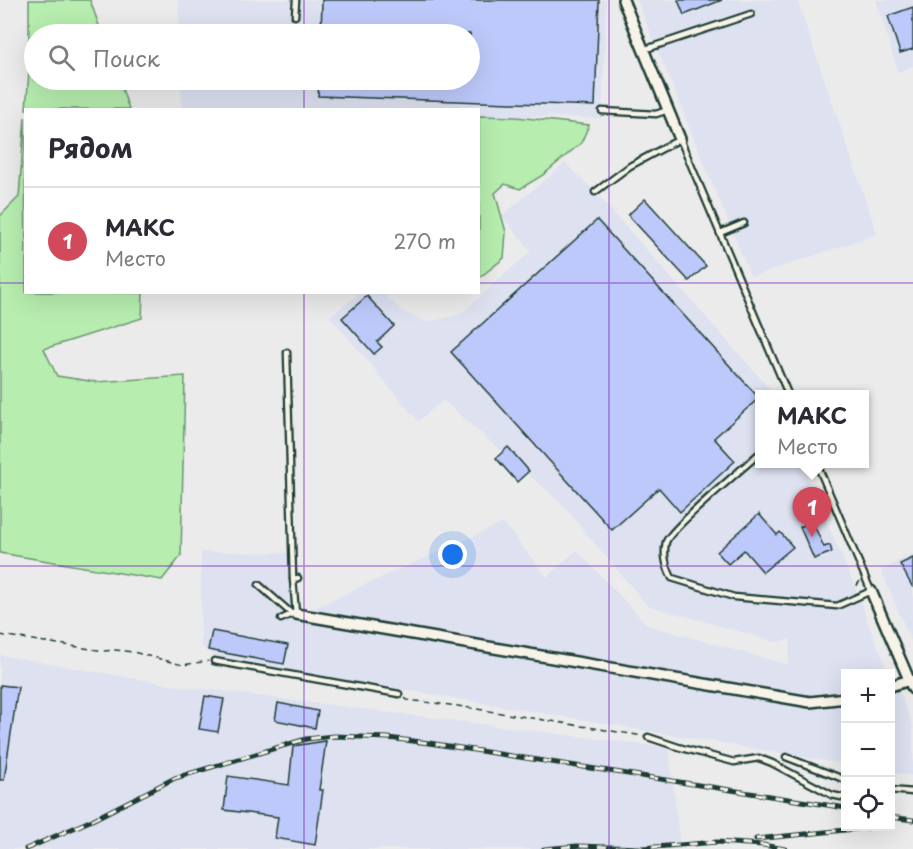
<!DOCTYPE html>
<html lang="ru">
<meta charset="utf-8">
<style>
:root{--surface:#fff;--page:#f2f2f3;--text:#2b2b33;--muted:#7c7c81;--line:#e1e1e2;--accent:#d1495b}
body{margin:0;font-family:"Playpen Sans",sans-serif;background:var(--page);color:var(--text)}
.controls{position:absolute;right:18px;bottom:18px;display:grid;overflow:hidden;border-radius:0px;box-shadow:0 6px 24px #0002}
.controls button{width:54px;height:54px;display:grid;place-items:center;padding:0;border:0;border-bottom:2px solid var(--line);background:var(--surface);color:var(--text);font:30px sans-serif}
.you{position:absolute;left:453px;top:555px;width:21px;height:21px;margin:-15px;border:4px solid #fff;border-radius:50%;background:#1a73e8;box-shadow:0 0 0 9px #1a73e833}
.badge{display:grid;place-items:center;width:39px;height:39px;border-radius:50%;background:var(--accent);color:#fff;font-size:20px;font-weight:700}
.pin{position:absolute;translate:-50% -50px;filter:drop-shadow(0 2px 3px #0008)}
.pin::after{content:'';position:absolute;top:32px;width:21px;height:18px;background:inherit;clip-path:polygon(0 0,100% 0,50% 100%)}
.popup{position:absolute;left:755px;top:390px;width:114px;height:78px;box-sizing:border-box;display:grid;place-content:center;border-radius:0px;background:var(--surface);filter:drop-shadow(0 2px 4px #0005);font-size:20px;white-space:nowrap;color:var(--muted)}
.popup b{font-size:22px;color:var(--text)}
.popup::after{content:'';position:absolute;left:50%;top:100%;margin-left:-12px;border:12px solid transparent;border-top-color:var(--surface)}
.list{margin:0;padding:0;list-style:none}
h2{display:flex;justify-content:space-between;align-items:center;height:78px;margin:0;padding:0 24px;font-size:26px}
h2 small{font-size:20px;font-weight:400;color:var(--muted)}
.list li{display:grid;grid-template-columns:39px 1fr auto;gap:18px;align-items:center;box-sizing:border-box;height:108px;padding:0 24px;border-top:2px solid var(--line)}
.list b{display:block;font-size:22px;white-space:nowrap}
.list p{margin:0;font-size:20px;white-space:nowrap;color:var(--muted)}
.list em{font-size:20px;font-style:normal;color:var(--muted)}
.icon{flex:none;width:33px;height:33px;fill:none;stroke:currentColor;stroke-width:2;stroke-linecap:round;stroke-linejoin:round}
.map{position:relative;flex:none;width:913px;height:849px;overflow:hidden}
.search{position:absolute;background:var(--surface);box-shadow:0 6px 24px #0002;left:24px;top:24px;width:456px;height:66px;display:flex;align-items:center;gap:15px;box-sizing:border-box;padding:0 21px;border-radius:33px;color:var(--muted);font-size:22px}
.panel{position:absolute;background:var(--surface);box-shadow:0 6px 24px #0002;left:24px;top:108px;width:456px;height:186px;border-radius:0px}
.map>svg:first-child{display:block}
</style>
<div class="map">
<svg width="913" height="849" viewBox="0 0 913 849">
<rect width="100%" height="100%" fill="#ebebec"/>
<filter id="ink" filterUnits="userSpaceOnUse"><feTurbulence type="fractalNoise" baseFrequency=".0167" numOctaves="2"/><feDisplacementMap in="SourceGraphic" scale="12" xChannelSelector="R" yChannelSelector="G"/><feConvolveMatrix kernelMatrix="1 2 1 2 8 2 1 2 1" color-interpolation-filters="sRGB"/></filter>
<g filter="url(#ink)">
<g fill="#dde1f0">
<path d="M178,0H606L602,118L479,116L478,110L182,109L181,80H470V34H180Z"/>
<path d="M637,0H797L877,234L751,277Z"/>
<path d="M876,0H913V66L898,72Z"/>
<path d="M565,163L595,192L768,387L772,394H760V464H801L859,596L868,624L889,673L846,674L845,692L814,696L754,688L305,612L503,523L547,577L577,550L647,625L788,665L791,639L776,642L647,605L560,502L443,400L418,421L330,316L361,292L382,293L402,311L427,322L460,315L531,251L502,216Z"/>
<path d="M201,552L288,553L291,618L805,707L845,704V764L217,658L201,646Z"/>
<path d="M913,554V646L881,570Z"/>
<path d="M0,655L171,685L669,748L680,849H0Z"/>
<path d="M899,691L913,726V776L891,772V693Z"/>
</g>
<g fill="#b7edaf" stroke="#6b9572" stroke-width="1.5">
<path d="M29,0H90L102,34H34V80H119L129,109H26L29,72Z"/>
<path d="M479,116L516,117L589,125L581,143L543,175L520,189L505,184L495,193L506,232L504,258L479,278Z"/>
<path d="M25,117L26,292L143,293L142,318L44,349L57,376L96,382L185,376L181,556L162,580L0,553V216L19,197Z"/>
</g>
<g fill="#bdc9fa" stroke="#1f3d34" stroke-width="1.5">
<path d="M322,0H599L595,106L318,96L319,80H470V34H321Z"/>
<path d="M678,0H722L684,15Z"/>
<path d="M913,7V49L900,53L888,16Z"/>
<path d="M645,199L706,266L689,281L628,215Z"/>
<path d="M597,220L759,398L714,438L735,461L680,512L659,488L612,530L451,352Z"/>
<path d="M367,296L394,326L377,342L382,347L374,354L342,318Z"/>
<path d="M508,447L529,471L517,482L496,458Z"/>
<path d="M759,514L777,535L780,532L793,547L763,572L744,550L728,564L717,552Z"/>
<path d="M812,521L824,547L830,545L832,552L814,559L800,527Z"/>
<path d="M913,558V588L900,564Z"/>
<path d="M212,631L288,645L284,664L208,650Z"/>
<path d="M0,685L18,687L4,780H0Z"/>
<path d="M205,696L224,699L218,732L199,729Z"/>
<path d="M278,703L318,711L315,728L275,720Z"/>
<path d="M326,741L319,790H323L315,845L275,838L278,817L224,810L228,776L289,785L293,746Z"/>
</g>
<g fill="none" stroke-linecap="round" stroke-linejoin="round">
<defs>
<g id="lane">
<path d="M295,16L296,0"/>
<path d="M643,50L751,14"/>
<path d="M602,111L656,114L668,110"/>
<path d="M595,192L630,166L680,139L788,394"/>
<path d="M720,233L744,223"/>
<path d="M287,352L293,579"/>
<path d="M760,453C744,467 670,529 666,542C663,556 666,566 672,578L734,597L837,606L871,591L817,464"/>
<path d="M259,585L292,614"/>
<path d="M281,619L292,614H296L293,579L298,578"/>
<path d="M214,661L399,694"/>
<path d="M648,737L678,747L734,762L759,758L772,763L832,795L846,798"/>
<path d="M786,757L846,780"/>
<path d="M890,790L913,792"/>
</g>
<g id="street">
<path d="M623,0L680,139"/>
<path d="M871,591L913,689"/>
<path d="M296,614L810,702L846,698"/>
<path d="M890,686L910,680"/>
</g>
</defs>
<use href="#lane" stroke="#1f3d34" stroke-width="9"/>
<use href="#street" stroke="#1f3d34" stroke-width="14"/>
<g stroke="#1f3d34" stroke-width="1.5" stroke-dasharray="6 4.5" stroke-linecap="butt">
<path d="M860,581L857,585L861,588"/>
<path d="M0,635L104,651L115,650L133,652L183,665L208,661"/>
<path d="M405,698L407,700L458,706L643,736"/>
</g>
<use href="#lane" stroke="#f7f3e8" stroke-width="4.5"/>
<use href="#street" stroke="#f7f3e8" stroke-width="9"/>
<defs>
<g id="rail">
<path d="M890,817L913,820"/>
<path d="M756,839L885,826"/>
<path d="M26,849L92,820L175,778L306,739L334,736L388,738L429,743L846,808"/>
<path d="M544,849L577,846L642,848L717,842L763,845L785,849"/>
</g>
</defs>
<use href="#rail" stroke="#1f3d34" stroke-width="5"/>
<use href="#rail" stroke="#f7f3e8" stroke-width="3" stroke-dasharray="9" stroke-linecap="butt"/>
</g>
</g>
<path fill="none" stroke="#7b2cbf" stroke-width="1.5" stroke-opacity="0.55" d="M304,0V34M609,0V849M304,80V110M0,283H26M478,283H913M304,292V849M0,566H913"/>
</svg>
<div class="controls">
<button>+</button>
<button>−</button>
<button><svg class="icon" aria-label="locate" viewBox="0 0 24 24"><circle cx="12" cy="12" r="6"/><path d="M12 2v4M12 18v4M2 12h4M18 12h4"/></svg></button>
</div>
<div class="you"></div>
<div class="pin badge" style="left:812px;top:537px">1</div>
<div class="popup"><b>МАКС</b>Место</div>
<div class="search"><svg class="icon" aria-label="search" viewBox="0 0 24 24"><circle cx="10" cy="10" r="6"/><path d="M15 15l6 6"/></svg>Поиск</div>
<section class="panel">
<h2>Рядом<small></small></h2>
<ul class="list">
<li><span class="badge">1</span><div><b>МАКС</b><p>Место</p></div><em>270 m</em></li>
</ul>
</section>
</div>
